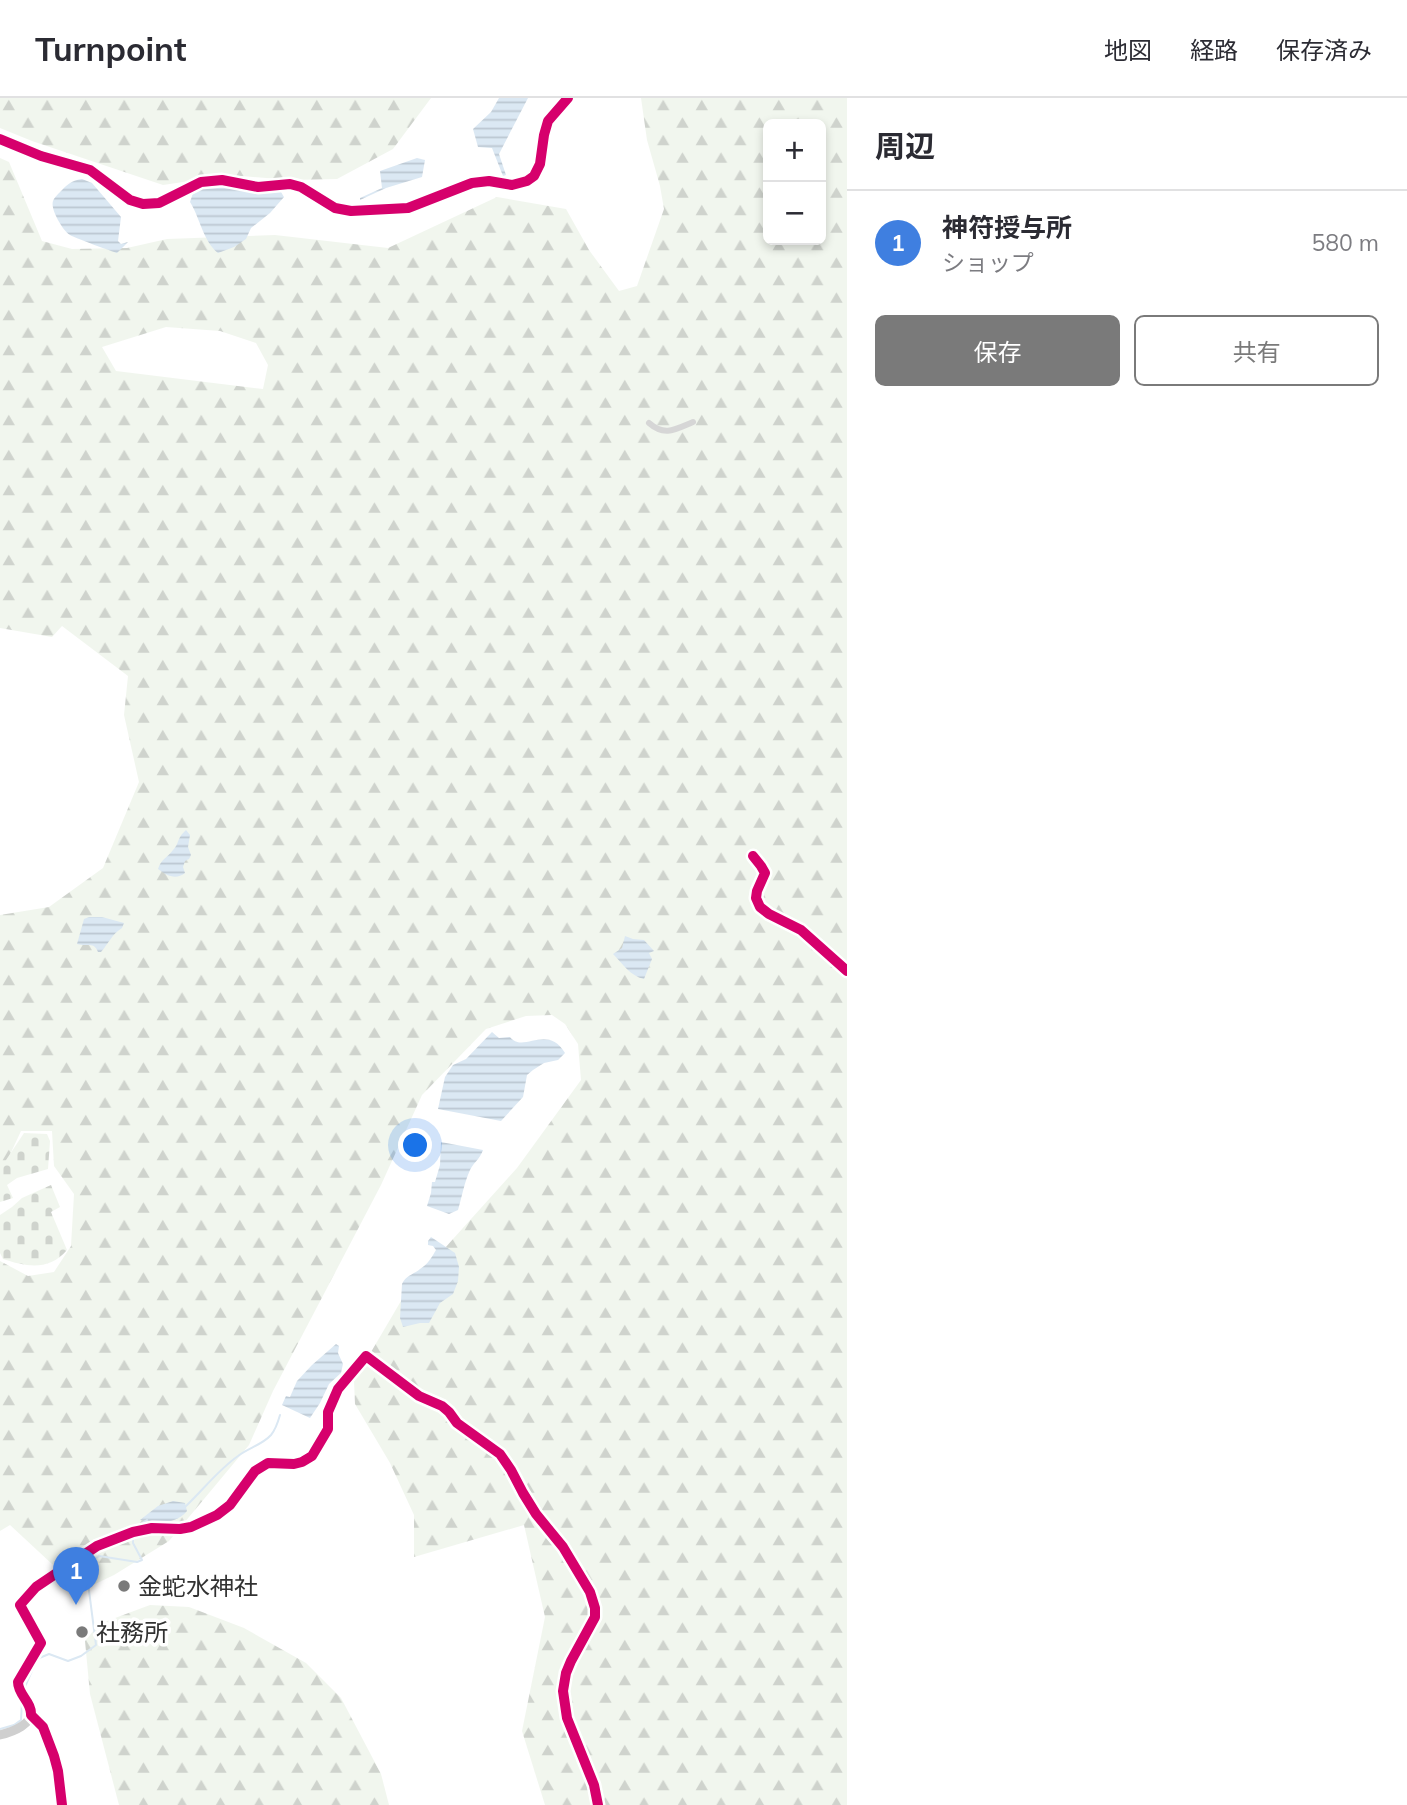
<!DOCTYPE html>
<html lang="ja">
<meta charset="utf-8">
<style>
:root{--surface:#fff;--page:#f2f2f3;--text:#2b2b33;--muted:#7c7c81;--line:#e1e1e2;--accent:#7a7a7a}
body{margin:0;font-family:Mulish,"Noto Sans JP",sans-serif;background:var(--page);color:var(--text)}
.controls{position:absolute;right:21px;top:21px;display:grid;overflow:hidden;border-radius:10px;box-shadow:0 4px 10px #0003}
.controls button{width:63px;height:63px;display:grid;place-items:center;padding:0;border:0;border-bottom:2px solid var(--line);background:var(--surface);color:var(--text);font:35px sans-serif}
.you{position:absolute;left:416px;top:1048px;width:24px;height:24px;margin:-18px;border:5px solid #fff;border-radius:50%;background:#1a73e8;box-shadow:0 0 0 10px #1a73e833}
.badge{display:grid;place-items:center;width:46px;height:46px;border-radius:50%;background:var(--accent);color:#fff;font-size:23px;font-weight:700}
.pin{position:absolute;translate:-50% -58px;filter:drop-shadow(0 2px 4px #0008)}
.pin::after{content:'';position:absolute;top:37px;width:24px;height:21px;background:inherit;clip-path:polygon(0 0,100% 0,50% 100%)}
.list{margin:0;padding:0;list-style:none}
h2{display:flex;justify-content:space-between;align-items:center;height:91px;margin:0;padding:0 28px;font-size:30px}
h2 small{font-size:23px;font-weight:400;color:var(--muted)}
.list li{display:grid;grid-template-columns:46px 1fr auto;gap:21px;align-items:center;box-sizing:border-box;height:105px;padding:0 28px;border-top:2px solid var(--line)}
.list b{display:block;font-size:26px;white-space:nowrap}
.list p{margin:0;font-size:23px;white-space:nowrap;color:var(--muted)}
.list em{font-size:23px;font-style:normal;color:var(--muted)}
.actions{display:flex;gap:14px;padding:21px 28px}
.actions a{flex:1;padding:16px 0;border:2px solid var(--accent);border-radius:10px;text-align:center;font-size:24px;color:var(--accent)}
.actions .main{background:var(--accent);color:#fff}
.map{position:relative;flex:none;width:847px;height:1707px;overflow:hidden}
header{display:flex;align-items:center;gap:42px;box-sizing:border-box;height:98px;padding:0 35px;background:var(--surface);border-bottom:2px solid var(--line)}
header strong{font-size:33px}
nav{display:flex;gap:38px;margin-inline-start:auto;font-size:24px}
main{display:flex}
aside{flex:1;background:var(--surface)}
.map>svg:first-child{display:block}
</style>
<header>
<strong>Turnpoint</strong>
<nav><a>地図</a><a>経路</a><a>保存済み</a></nav>
</header>
<main>
<div class="map">
<svg width="847" height="1707" viewBox="0 0 847 1707">
<defs>
<pattern id="forest-firs" width="22" height="20" patternUnits="userSpaceOnUse" patternTransform="scale(1.75)"><rect width="22" height="20" fill="#f1f6ee"/><path d="M5 1l3.5 6h-7zM16 11l3.5 6h-7z" fill="#cfd3cd"/></pattern>
<pattern id="cemetery-stones" width="16" height="16" patternUnits="userSpaceOnUse" patternTransform="scale(1.75)"><rect width="16" height="16" fill="#f1f6ee"/><path d="M2 7V4a2 2 0 0 1 4 0v3zM10 15v-3a2 2 0 0 1 4 0v3z" fill="#cfd3cd"/></pattern>
<pattern id="water-rules" width="6" height="5" patternUnits="userSpaceOnUse" patternTransform="scale(1.75)"><rect width="6" height="5" fill="#dbe8f3"/><path d="M0 2.5h6" fill="none" stroke="#bcc7d1"/></pattern>
</defs>
<rect width="100%" height="100%" fill="#fff"/>
<g fill="url(#forest-firs)" fill-rule="evenodd">
<path d="M0,0H431L393,51L337,81L290,82L230,77L163,87L32,43L0,30Z"/>
<path d="M641,0H847V1707H545L522,1633L545,1519L524,1427L414,1459V1417L390,1365L355,1306L354,1283L408,1191L517,1070L581,982L578,946L565,926L552,917L526,918L486,931L422,997L381,1087L273,1293L249,1347L169,1443L114,1477L89,1489L88,1474L52,1466L10,1427L0,1433V1163L28,1178L54,1174L71,1148L74,1096L54,1068L52,1033H21L0,1078V817L49,809L103,770L139,684L124,617L128,578L62,528L52,539L0,530V60L9,64L42,143L72,151L127,150L167,141L275,137L388,150L497,99L566,111L589,152L619,193L637,188L664,111L660,88L647,42ZM768,26H821V142H768ZM166,229L220,233L256,245L268,267L263,291L116,273L102,249Z"/>
<path d="M150,1507L189,1509L244,1530L306,1565L341,1600L381,1676L389,1707H119L90,1596L85,1543L99,1526Z"/>
</g>
<g fill="url(#cemetery-stones)">
<path d="M24,1035L47,1036L50,1043L48,1071L17,1080L7,1087L13,1100L0,1104V1071Z"/>
<path d="M51,1087L60,1109L51,1114L67,1152C49,1173 27,1169 3,1161L0,1155V1117L12,1109L22,1100Z"/>
</g>
<g fill="url(#water-rules)">
<path d="M499,0H528L499,56L506,77L503,78L492,50L478,49L473,31L491,14Z"/>
<path d="M417,60L425,62L422,79L386,90L360,102V100L382,90L380,73Z"/>
<path d="M82,81L92,85L121,119L118,143L121,146L128,144L117,155C114,154 72,139 70,137C63,133 50,111 53,103C54,100 57,97 59,95C68,86 70,83 82,81Z"/>
<path d="M211,89H227L253,95L275,92L281,94L284,99L270,115L251,130L246,141L234,149L218,155C203,143 200,120 190,104L193,95L201,90Z"/>
<path d="M186,732L190,737L188,749L191,757L189,761L185,763L183,769L185,775C176,782 167,778 158,771C161,761 167,760 173,752C180,745 176,741 186,732Z"/>
<path d="M89,819H102L124,825L122,830C112,836 109,845 101,854H98C94,843 87,849 77,846L84,821Z"/>
<path d="M625,838L633,841L644,842L654,853L649,855L652,861L644,881C630,878 622,865 613,856L622,850Z"/>
<path d="M492,934L499,940L510,939C523,956 547,925 565,955L558,962L544,965L533,972L527,977L523,999L501,1023L438,1011L445,979L453,967L466,961Z"/>
<path d="M441,1044L483,1052C480,1061 474,1064 470,1072C464,1085 462,1099 458,1112L449,1116L427,1108L431,1095L432,1084H435L440,1067Z"/>
<path d="M431,1139L455,1155L459,1169L458,1183L453,1196L440,1205L429,1225H420L403,1229L400,1220L402,1186C406,1177 413,1177 420,1171C428,1166 432,1159 436,1152L433,1148L428,1147V1143Z"/>
<path d="M336,1246L339,1248L338,1255L343,1266L341,1275L329,1286L320,1305L310,1320L282,1307L286,1298L290,1299L297,1283L312,1267Z"/>
<path d="M173,1403L185,1405L187,1413C176,1427 156,1425 140,1422L158,1408Z"/>
</g>
<g fill="none" stroke-linecap="round" stroke-linejoin="round">
<g stroke="#dbe8f3" stroke-width="2">
<path d="M185,1409C203,1392 218,1372 238,1358C248,1350 262,1347 271,1337C276,1331 278,1324 280,1317"/>
<path d="M137,1428L147,1422"/>
<path d="M24,1591L37,1561L49,1556L68,1563L81,1558L96,1547L87,1477L89,1466L99,1458L137,1464L142,1462L133,1445V1438"/>
<path d="M0,1631L14,1627L21,1622L22,1604"/>
</g>
<g stroke="#d6d6d6" stroke-width="6">
<path d="M649,325C665,339 676,331 693,324"/>
<path d="M753,758L761,768L765,775L757,793L756,800L760,809L769,816L801,832L847,873"/>
<path d="M18,1591V1584L41,1545L20,1507L36,1489L97,1448L133,1434L152,1430L180,1431L191,1429L217,1417L230,1407L255,1373L268,1365L294,1366L302,1364L312,1358L328,1331V1314L338,1291L366,1258L419,1298L442,1308L449,1314L457,1325L500,1356L511,1372L523,1395L536,1416L563,1449L590,1494L595,1510V1519L571,1563L566,1575L563,1593L567,1620L594,1687L598,1707"/>
<path d="M31,1617L43,1629L54,1658L58,1673L62,1707"/>
</g>
<g stroke="#cfcfcf" stroke-width="9">
<path d="M0,41L41,58L90,72L130,102L143,106L159,105L201,84L222,82L258,89L290,86L301,89L335,110L351,113L408,110L472,85L489,83L512,87L527,83L534,78L540,66L544,37L548,23L568,0"/>
<path d="M0,1637C12,1634 35,1626 31,1610C29,1603 22,1596 18,1591"/>
</g>
<defs>
<g id="cycleway">
<path d="M0,41L41,58L90,72L130,102L143,106L159,105L201,84L222,82L258,89L290,86L301,89L335,110L351,113L408,110L472,85L489,83L512,87L527,83L534,78L540,66L544,37L548,23L568,0"/>
<path d="M753,758L761,768L765,775L757,793L756,800L760,809L769,816L801,832L847,873"/>
<path d="M62,1707L58,1673L54,1658L43,1629L31,1617C32,1604 18,1597 18,1584L41,1545L20,1507L36,1489L97,1448L133,1434L152,1430L180,1431L191,1429L217,1417L230,1407L255,1373L268,1365L294,1366L302,1364L312,1358L328,1331V1314L338,1291L366,1258L419,1298L442,1308L449,1314L457,1325L500,1356L511,1372L523,1395L536,1416L563,1449L590,1494L595,1510V1519L571,1563L566,1575L563,1593L567,1620L594,1687L598,1707"/>
</g>
</defs>
<use href="#cycleway" stroke="#fff" stroke-width="15"/>
<use href="#cycleway" stroke="#d6006c" stroke-width="10"/>
</g>
<g fill="#7a7a7a" stroke="#fff" stroke-width="2.5">
<circle cx="124" cy="1488" r="7"/>
<circle cx="82" cy="1534" r="7"/>
</g>
<g text-anchor="middle" dominant-baseline="central" stroke-width="7" stroke-linejoin="round" paint-order="stroke">
<g font-size="24" fill="#323232" stroke="#fff" text-anchor="start">
<text x="138" y="1488">金蛇水神社</text>
<text x="96" y="1534">社務所</text>
</g>
</g>
</svg>
<div class="controls">
<button>+</button>
<button>−</button>
</div>
<div class="you"></div>
<div class="pin badge" style="left:76px;top:1507px;background:#3f7fe0">1</div>
</div>
<aside>
<h2>周辺<small></small></h2>
<ul class="list">
<li><span class="badge" style="background:#3f7fe0">1</span><div><b>神符授与所</b><p>ショップ</p></div><em>580 m</em></li>
</ul>
<div class="actions"><a class="main">保存</a><a>共有</a></div>
</aside>
</main>
